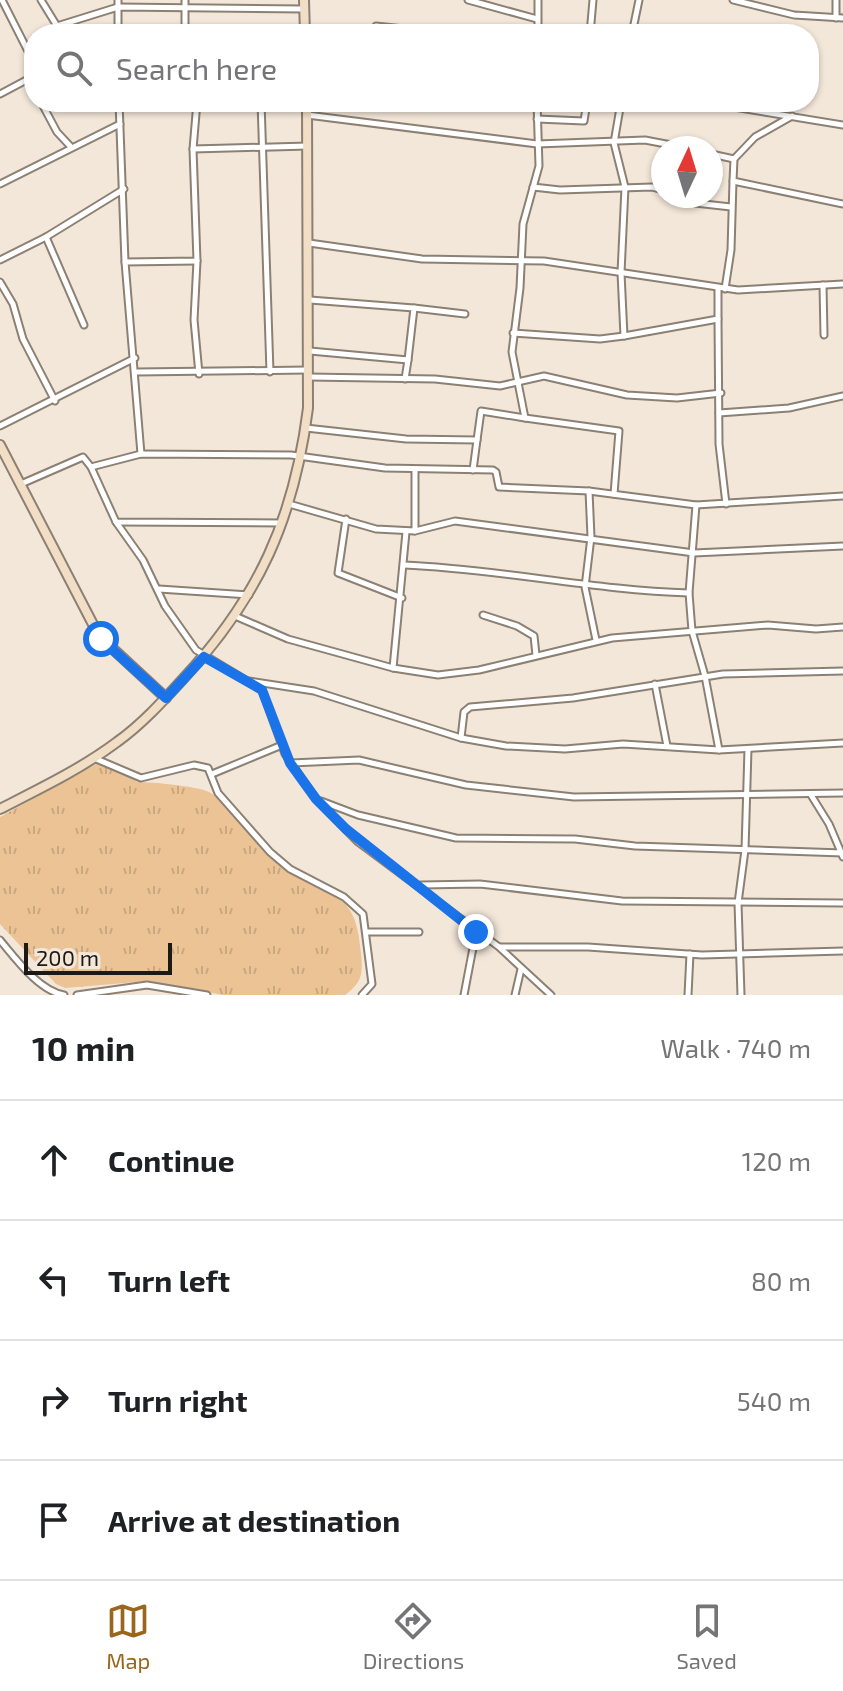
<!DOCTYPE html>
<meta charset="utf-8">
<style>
:root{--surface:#fff;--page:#f2f2f2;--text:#202124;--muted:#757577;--line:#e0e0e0;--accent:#9a661c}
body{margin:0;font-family:"Exo 2",sans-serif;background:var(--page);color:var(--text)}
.compass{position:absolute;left:651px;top:136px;width:72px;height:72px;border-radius:50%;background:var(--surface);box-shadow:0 2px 6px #0004;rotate:4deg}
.scale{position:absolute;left:24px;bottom:20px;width:148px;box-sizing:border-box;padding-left:8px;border:4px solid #1d1914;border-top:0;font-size:22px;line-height:28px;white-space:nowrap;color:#1d1914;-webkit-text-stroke:6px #f3e7d9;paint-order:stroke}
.stop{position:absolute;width:24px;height:24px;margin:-18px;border:6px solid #1a73e8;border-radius:50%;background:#fff}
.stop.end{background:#1a73e8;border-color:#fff;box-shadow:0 2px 8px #0008}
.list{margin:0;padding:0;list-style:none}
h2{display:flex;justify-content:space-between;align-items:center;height:104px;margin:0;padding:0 32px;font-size:34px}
h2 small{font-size:26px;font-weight:400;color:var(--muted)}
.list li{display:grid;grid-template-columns:52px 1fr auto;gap:24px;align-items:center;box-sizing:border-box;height:120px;padding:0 32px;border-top:2px solid var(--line)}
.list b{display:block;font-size:30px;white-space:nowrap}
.list em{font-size:26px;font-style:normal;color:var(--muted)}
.icon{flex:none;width:44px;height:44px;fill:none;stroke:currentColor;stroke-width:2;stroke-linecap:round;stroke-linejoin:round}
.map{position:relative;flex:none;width:843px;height:995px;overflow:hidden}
.search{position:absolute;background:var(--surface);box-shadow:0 2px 6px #0004;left:24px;right:24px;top:24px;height:88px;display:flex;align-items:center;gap:20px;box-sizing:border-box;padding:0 28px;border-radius:32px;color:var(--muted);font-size:30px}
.sheet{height:584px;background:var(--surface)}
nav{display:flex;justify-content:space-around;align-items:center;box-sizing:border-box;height:112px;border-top:2px solid var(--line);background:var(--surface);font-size:22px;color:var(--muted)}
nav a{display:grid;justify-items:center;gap:4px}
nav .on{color:var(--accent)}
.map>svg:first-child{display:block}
</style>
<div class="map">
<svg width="843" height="995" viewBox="0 0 843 995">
<defs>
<pattern id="grass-tufts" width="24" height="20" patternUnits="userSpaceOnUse" patternTransform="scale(2)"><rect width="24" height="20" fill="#ecc394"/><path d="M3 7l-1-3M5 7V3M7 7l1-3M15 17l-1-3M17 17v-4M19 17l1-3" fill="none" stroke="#caa77f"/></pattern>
</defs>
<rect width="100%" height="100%" fill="#f3e7d9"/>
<path fill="url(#grass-tufts)" d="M100,762C112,772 124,772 137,782C151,782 197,786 209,792C225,800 265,850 283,866C325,903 356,881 361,954C363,975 362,982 345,995H223L149,981L65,988L56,984L0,924V817Z"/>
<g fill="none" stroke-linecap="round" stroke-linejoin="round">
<defs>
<g id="minor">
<path d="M2,0L34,63"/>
<path d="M41,0L57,26L118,7L304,9"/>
<path d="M118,0V34"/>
<path d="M185,0V34"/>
<path d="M468,0L537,19"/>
<path d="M733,0L794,15L843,18"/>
<path d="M836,0V18"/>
<path d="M376,26L451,34"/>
<path d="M538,34V0"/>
<path d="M590,34L593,0"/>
<path d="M632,34L639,0"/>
<path d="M29,79L34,89"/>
<path d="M0,94L34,76"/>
<path d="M41,102L57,132L71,147"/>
<path d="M119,102L125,262L141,454"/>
<path d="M261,102L270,372"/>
<path d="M537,102L539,166L523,224L520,288L512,352L525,418L619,431L614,494"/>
<path d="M621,102L614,143L625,187L621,273L624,336L718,319V288"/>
<path d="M703,102L843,125"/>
<path d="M307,115L537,144L645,140L687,148"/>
<path d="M792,116L755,137L734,159L733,181L843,204"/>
<path d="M537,119L584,121L587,102"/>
<path d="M193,149L308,146"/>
<path d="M711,154L734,159"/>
<path d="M0,184L120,124"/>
<path d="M533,187L560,190L652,187L663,190"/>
<path d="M676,196L695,203L731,207"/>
<path d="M46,237L84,325"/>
<path d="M309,243L422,259L544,261L738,290L843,284"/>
<path d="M0,260L46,237L124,189"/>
<path d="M197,261L194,320L199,374"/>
<path d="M125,262L197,261L193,149L197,102"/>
<path d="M0,282L13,304L23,339L55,401"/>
<path d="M823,285L824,335"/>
<path d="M725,289L731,250L733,181"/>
<path d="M310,300L414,308L408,360L310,351"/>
<path d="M414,308L465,314"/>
<path d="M718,319L719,444L726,504"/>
<path d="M513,333L600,339L624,336"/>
<path d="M137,372L308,370"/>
<path d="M309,377L435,379L500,386L544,376L627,395L677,398L721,393"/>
<path d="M405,379L408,360"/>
<path d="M719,413L789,408L843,396"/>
<path d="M0,426L135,358"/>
<path d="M306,428L406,439L477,440L481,411L525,418"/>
<path d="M91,467L116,522L282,523"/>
<path d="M473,470L477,440"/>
<path d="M21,484L83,457L91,467L141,454L291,455L385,468L493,470L496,472L499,487L589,491L696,505L843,496"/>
<path d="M589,491L591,537L585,587L596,640"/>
<path d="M289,504L376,529L415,531V470"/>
<path d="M346,519L338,573L402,598"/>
<path d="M116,522L143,560L165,606L196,650L262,690L285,754L316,799L358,842L499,947L551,995"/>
<path d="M415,531L455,521L694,553L843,546"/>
<path d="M404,565C500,569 593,590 689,593"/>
<path d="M159,589L249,595"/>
<path d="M483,615L517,626L534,636L536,655"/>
<path d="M235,616L288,639L393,668L438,675L479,670L612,638L768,625L816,629L843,627"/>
<path d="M393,668L406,532"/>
<path d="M249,681L314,691L461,738L506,746L565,749L623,744L719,750L705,676L692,631L689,593L696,505"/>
<path d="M655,684L667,746"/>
<path d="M461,738L464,712L470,707L573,698L723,674L843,671"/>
<path d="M719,750L843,743"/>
<path d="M94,758L141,778L194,765L208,768L218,793L270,852L290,869L344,897L363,914L372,984L362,995"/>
<path d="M291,763L359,760L466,785L574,797L843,793"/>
<path d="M212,774L282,745"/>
<path d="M811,795L829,824L843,857"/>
<path d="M321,801L358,815L456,838L575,839L635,846L843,853"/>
<path d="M421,885L480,884L622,901L843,903"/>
<path d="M367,932H419"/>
<path d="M0,940C16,959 39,991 64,995"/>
<path d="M500,947H588L702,955L843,951"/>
<path d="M77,995L147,985L207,995"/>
<path d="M464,995L476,932"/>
<path d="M515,995L521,969"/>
<path d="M688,995L690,954"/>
<path d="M741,995L738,903L745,850L748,749"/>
</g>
<g id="secondary">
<path d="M304,0L305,34"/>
<path d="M0,445L99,636L166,698"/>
<path d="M0,809C39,789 81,769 117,742C141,725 162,702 183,679C259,597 294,519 308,408L307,102"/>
</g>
</defs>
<use href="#minor" stroke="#8b8073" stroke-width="9"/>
<use href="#secondary" stroke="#8b8073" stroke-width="12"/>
<use href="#minor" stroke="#fff" stroke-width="5"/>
<use href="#secondary" stroke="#f2dec4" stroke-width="8"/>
</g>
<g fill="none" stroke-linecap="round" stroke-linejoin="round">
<path stroke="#1a73e8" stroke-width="10" d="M101,639L166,698L204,657L262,690L290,763L316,799L346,829L476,932"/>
</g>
</svg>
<svg class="compass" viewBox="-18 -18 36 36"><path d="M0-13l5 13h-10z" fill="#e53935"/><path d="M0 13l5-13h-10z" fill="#757577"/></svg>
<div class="scale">200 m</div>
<div class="stop" style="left:101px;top:639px"></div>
<div class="stop end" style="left:476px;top:932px"></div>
<div class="search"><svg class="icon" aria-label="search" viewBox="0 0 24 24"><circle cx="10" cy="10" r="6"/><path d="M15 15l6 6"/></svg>Search here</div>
</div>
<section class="sheet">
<h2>10 min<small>Walk · 740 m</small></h2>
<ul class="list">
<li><svg class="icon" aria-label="ahead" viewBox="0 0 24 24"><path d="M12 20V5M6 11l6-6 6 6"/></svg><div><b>Continue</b></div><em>120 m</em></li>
<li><svg class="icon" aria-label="left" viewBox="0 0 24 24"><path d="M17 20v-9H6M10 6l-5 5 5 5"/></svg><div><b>Turn left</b></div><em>80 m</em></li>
<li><svg class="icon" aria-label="right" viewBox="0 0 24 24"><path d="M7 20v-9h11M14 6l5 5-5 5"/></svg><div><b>Turn right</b></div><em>540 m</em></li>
<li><svg class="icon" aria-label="arrive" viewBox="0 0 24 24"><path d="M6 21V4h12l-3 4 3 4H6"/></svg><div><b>Arrive at destination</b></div></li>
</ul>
</section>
<nav>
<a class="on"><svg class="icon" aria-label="map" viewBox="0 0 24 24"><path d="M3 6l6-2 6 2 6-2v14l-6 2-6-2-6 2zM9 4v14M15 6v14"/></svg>Map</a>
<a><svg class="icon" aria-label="directions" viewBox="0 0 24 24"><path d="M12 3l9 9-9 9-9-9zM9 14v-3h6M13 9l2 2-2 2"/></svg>Directions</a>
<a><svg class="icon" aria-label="saved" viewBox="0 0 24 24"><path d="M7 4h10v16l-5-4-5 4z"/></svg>Saved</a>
</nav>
